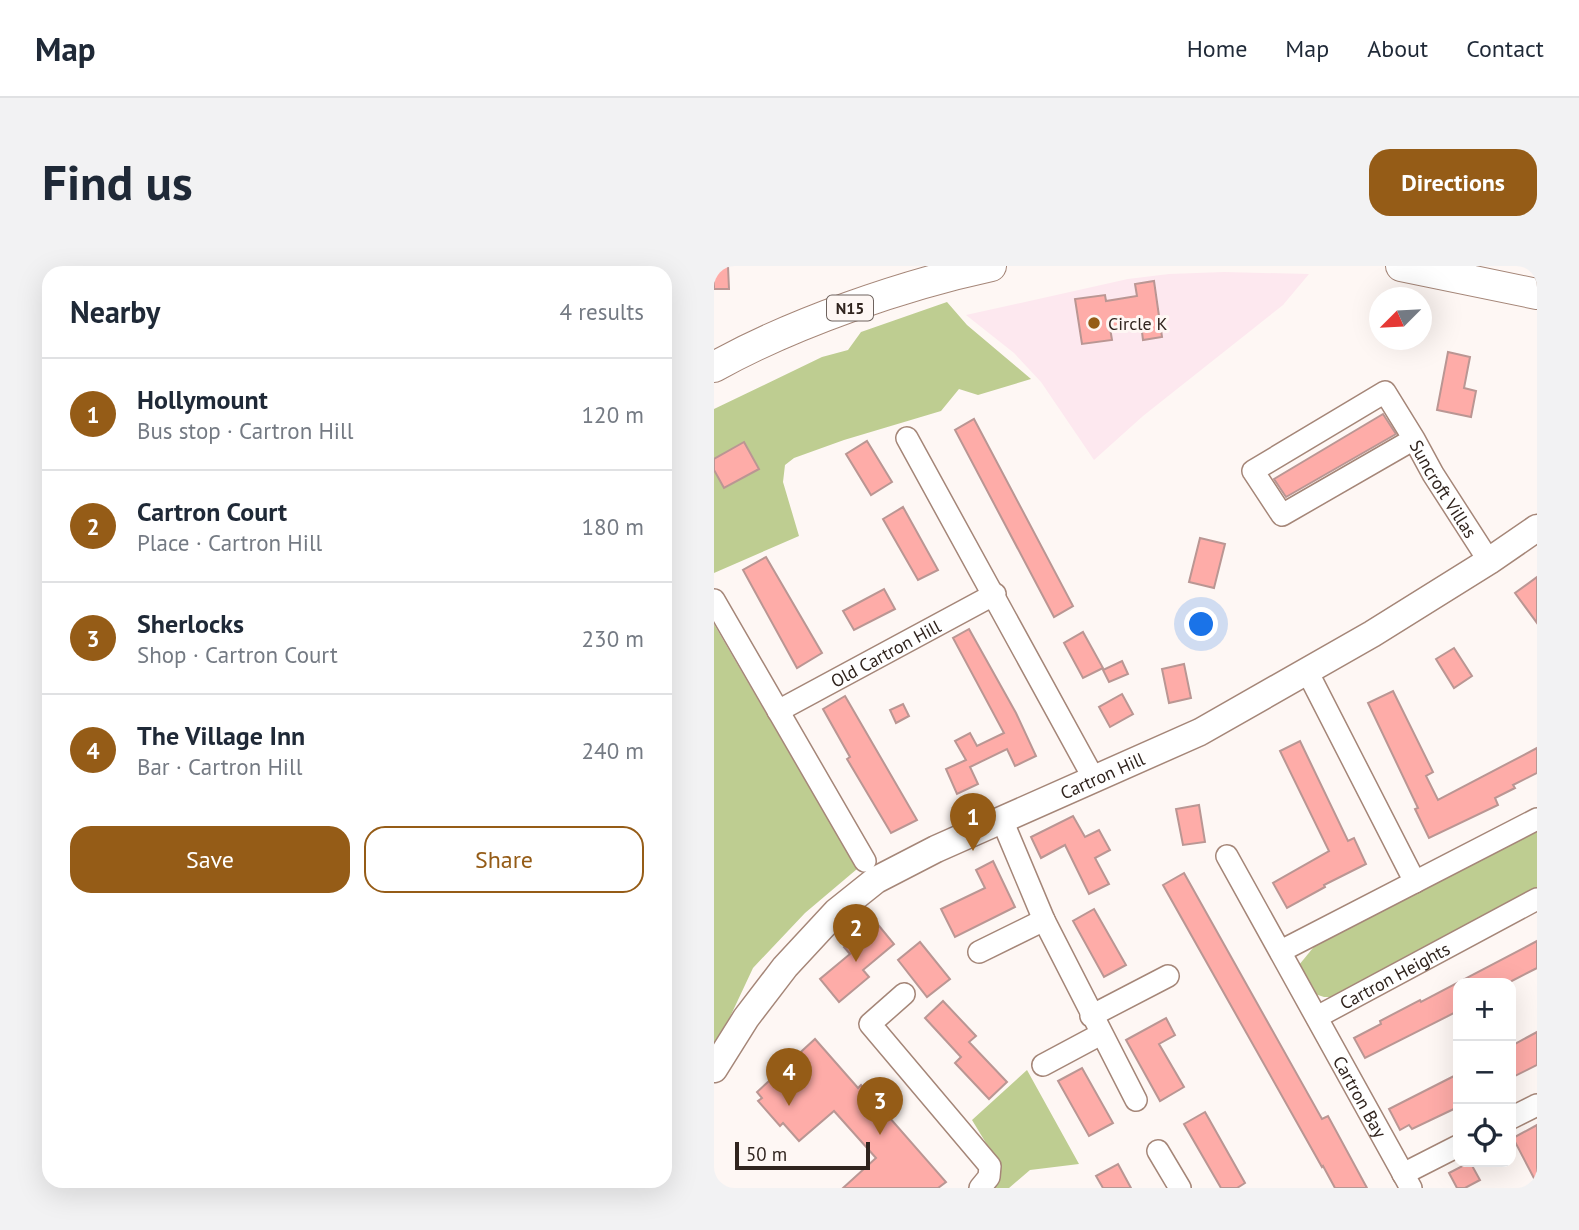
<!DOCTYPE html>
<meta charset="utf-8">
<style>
:root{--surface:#fff;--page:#f2f2f3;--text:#1f2937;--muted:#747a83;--line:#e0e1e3;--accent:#955c17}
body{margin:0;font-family:"PT Sans",sans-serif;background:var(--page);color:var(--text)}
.controls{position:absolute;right:21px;bottom:21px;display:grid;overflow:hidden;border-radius:14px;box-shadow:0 7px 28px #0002}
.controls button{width:63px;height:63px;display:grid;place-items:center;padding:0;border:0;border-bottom:2px solid var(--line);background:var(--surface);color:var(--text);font:35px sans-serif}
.compass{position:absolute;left:655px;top:21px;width:63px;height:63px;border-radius:50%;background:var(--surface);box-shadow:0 7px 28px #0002;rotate:246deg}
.scale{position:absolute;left:21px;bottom:18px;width:135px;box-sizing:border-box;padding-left:7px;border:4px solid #30241e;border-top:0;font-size:19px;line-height:24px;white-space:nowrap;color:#30241e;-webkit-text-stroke:5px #fef7f4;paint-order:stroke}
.you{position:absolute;left:488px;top:359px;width:24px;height:24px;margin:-18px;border:5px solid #fff;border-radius:50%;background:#1a73e8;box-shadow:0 0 0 10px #1a73e833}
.badge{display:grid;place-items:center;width:46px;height:46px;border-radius:50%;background:var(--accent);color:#fff;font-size:23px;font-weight:700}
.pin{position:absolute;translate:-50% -58px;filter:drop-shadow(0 2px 4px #0008)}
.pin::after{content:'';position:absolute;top:37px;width:24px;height:21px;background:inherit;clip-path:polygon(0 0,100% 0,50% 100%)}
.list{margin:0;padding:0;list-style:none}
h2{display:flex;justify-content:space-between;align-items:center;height:91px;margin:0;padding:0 28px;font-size:30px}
h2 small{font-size:23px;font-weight:400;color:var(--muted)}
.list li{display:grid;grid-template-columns:46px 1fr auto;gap:21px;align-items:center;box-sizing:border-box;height:112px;padding:0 28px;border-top:2px solid var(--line)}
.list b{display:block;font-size:26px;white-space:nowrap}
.list p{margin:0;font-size:23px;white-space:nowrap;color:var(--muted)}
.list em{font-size:23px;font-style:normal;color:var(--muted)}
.actions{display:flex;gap:14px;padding:21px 28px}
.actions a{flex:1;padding:16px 0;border:2px solid var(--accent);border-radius:21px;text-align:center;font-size:24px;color:var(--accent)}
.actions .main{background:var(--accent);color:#fff}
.icon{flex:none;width:38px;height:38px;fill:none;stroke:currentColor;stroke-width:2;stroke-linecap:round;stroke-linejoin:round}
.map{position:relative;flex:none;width:823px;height:922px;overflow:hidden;border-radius:21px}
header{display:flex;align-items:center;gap:42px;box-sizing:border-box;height:98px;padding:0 35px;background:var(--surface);border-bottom:2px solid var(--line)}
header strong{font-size:33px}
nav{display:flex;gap:38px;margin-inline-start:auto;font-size:24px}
.intro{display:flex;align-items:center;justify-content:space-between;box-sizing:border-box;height:168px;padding:0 42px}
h1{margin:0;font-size:49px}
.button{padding:18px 32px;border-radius:21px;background:var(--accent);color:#fff;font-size:24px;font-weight:700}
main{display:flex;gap:42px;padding:0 42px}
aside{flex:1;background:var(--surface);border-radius:21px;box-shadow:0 7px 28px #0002}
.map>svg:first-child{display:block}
</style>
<header>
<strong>Map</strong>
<nav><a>Home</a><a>Map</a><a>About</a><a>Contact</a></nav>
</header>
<div class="intro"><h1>Find us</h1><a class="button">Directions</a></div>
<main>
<aside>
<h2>Nearby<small>4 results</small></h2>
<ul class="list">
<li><span class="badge">1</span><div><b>Hollymount</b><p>Bus stop · Cartron Hill</p></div><em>120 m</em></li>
<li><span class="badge">2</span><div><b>Cartron Court</b><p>Place · Cartron Hill</p></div><em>180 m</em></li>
<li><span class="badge">3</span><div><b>Sherlocks</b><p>Shop · Cartron Court</p></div><em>230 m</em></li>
<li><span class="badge">4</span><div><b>The Village Inn</b><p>Bar · Cartron Hill</p></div><em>240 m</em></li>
</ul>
<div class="actions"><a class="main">Save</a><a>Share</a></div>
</aside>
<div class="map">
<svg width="823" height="922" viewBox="0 0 823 922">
<rect width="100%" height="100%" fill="#fef7f4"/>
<path fill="#fde8ef" d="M510,6L595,8L569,39L429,150L380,194L327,116L300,87L252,49L414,13L455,8Z"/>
<g fill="#becd91">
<path d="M233,36L253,59L317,113L264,129L245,123L227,145L130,174L80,192L71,199L69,216L85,270L0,307V143L108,91L134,84L147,66Z"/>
<path d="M0,358L143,603L91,647L39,702L16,751L0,777Z"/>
<path d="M823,566V627L626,731H610L598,727L585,699L603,677Z"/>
<path d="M313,804L365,898L316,904L295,922H279L284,918L286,900L258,854Z"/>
</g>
<g fill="#feaca8" stroke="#ba9693" stroke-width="2">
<path d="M0,0H14L15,23H0Z"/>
<path d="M440,15L448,71L429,74L427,58L396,62L398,74L368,78L361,33L391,29L392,35L423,30L421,18Z"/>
<path d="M734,86L756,91L750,122L762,125L757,151L723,144Z"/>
<path d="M669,148L682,168L572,231L560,213Z"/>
<path d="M260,153L359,340L340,351L241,164Z"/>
<path d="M153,175L178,216L157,229L132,188Z"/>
<path d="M30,176L45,203L10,222L0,204V193Z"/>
<path d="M189,241L224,304L204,314L169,253Z"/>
<path d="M486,272L511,278L500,322L475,316Z"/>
<path d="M52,291L108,387L83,402L29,304Z"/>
<path d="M823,311V357L801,327Z"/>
<path d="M170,323L181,343L140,364L129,345Z"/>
<path d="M255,363L302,447L322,490L301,500L293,483L256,501L264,518L243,528L232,503L252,494L241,475L256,467L263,480L290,467L239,372Z"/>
<path d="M369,366L389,402L369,412L350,377Z"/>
<path d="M740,382L758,410L740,422L722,393Z"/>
<path d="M408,395L414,408L395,416L389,404Z"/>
<path d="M470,398L477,432L455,437L448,403Z"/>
<path d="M679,425L719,506L712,510L724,534L823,482V507L799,519L801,522L781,532L784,539L715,572L701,543L704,542L654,437Z"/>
<path d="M408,428L419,448L396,461L385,441Z"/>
<path d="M131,430L203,554L177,567L133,493L136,491L109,443Z"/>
<path d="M189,438L195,450L182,457L176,444Z"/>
<path d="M586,475L634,575L640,572L652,598L610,619L611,621L573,642L559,617L615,585L566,485Z"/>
<path d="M485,539L491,576L469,579L462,543Z"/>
<path d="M359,550L371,571L385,564L396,584L381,592L395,618L375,628L351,579L327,592L317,571Z"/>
<path d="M279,595L301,641L241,671L227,643L271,622L262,604Z"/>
<path d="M470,607L608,853L614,850L653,922H621L609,900L608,901L449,619Z"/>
<path d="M380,643L412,699L390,711L359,655Z"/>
<path d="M161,655L180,678L149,704L155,711L125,736L106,713L136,688L130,681Z"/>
<path d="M823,675V702L794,717H744V745L651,792L640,772L667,758L666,755L706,734L707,736Z"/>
<path d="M206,676L236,713L213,731L184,694Z"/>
<path d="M229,735L262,770L255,776L293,816L275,833L241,797L247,791L211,752Z"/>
<path d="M452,752L461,769L445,778L470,821L446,835L412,774Z"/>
<path d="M823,766V799L797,812V780Z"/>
<path d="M101,773L144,822L147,819L232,916L224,922H129L162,892L120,845L85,875L69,857L66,860L44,835L48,832L43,826Z"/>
<path d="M368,802L399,857L375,870L344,815Z"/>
<path d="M744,808V841L698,863L695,859L686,864L675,843Z"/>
<path d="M491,846L531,917L523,922H507L470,858Z"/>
<path d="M823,859V918L799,872Z"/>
<path d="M756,896L766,914L751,922H743L735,907Z"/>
<path d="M404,898L417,922H389L382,910Z"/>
</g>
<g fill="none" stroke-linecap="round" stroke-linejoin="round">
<defs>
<g id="minor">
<path d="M193,172L380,513"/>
<path id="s1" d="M700,173L671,126L539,205L568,249L700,173L719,208L775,295"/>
<path d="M0,334L151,595"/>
<path d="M593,405L701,616"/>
<path id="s2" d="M64,445L281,328"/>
<path d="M288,554L330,654L422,834"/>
<path id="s3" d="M513,590L697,922"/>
<path d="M567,685L823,553"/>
<path d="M265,686L330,654"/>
<path d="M190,728L156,758L276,900L275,911L266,922"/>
<path d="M377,750L454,710"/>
<path id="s4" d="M603,751L823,633"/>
<path d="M329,799L387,768"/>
<path d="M797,852L823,839"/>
<path d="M444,885L466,922"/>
<path d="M689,908L744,880"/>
</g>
<g id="major">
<path id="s5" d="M0,803L32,752L71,701L122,646L162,614L222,583L486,466L658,368L775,295L823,262"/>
</g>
<g id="highway">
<path d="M687,0L823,28"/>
<path d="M0,101C79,57 189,19 277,0"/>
</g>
</defs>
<use href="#minor" stroke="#a58678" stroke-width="24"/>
<use href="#major" stroke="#a58678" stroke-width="29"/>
<use href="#highway" stroke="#a58678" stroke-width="32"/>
<use href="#minor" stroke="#fff" stroke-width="21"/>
<use href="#major" stroke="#fff" stroke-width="26"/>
<use href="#highway" stroke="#fff" stroke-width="30"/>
</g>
<circle fill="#955c17" stroke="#fef7f4" stroke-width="2.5" cx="380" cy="57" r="7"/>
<g text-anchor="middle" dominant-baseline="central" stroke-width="6" stroke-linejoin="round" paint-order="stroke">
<rect fill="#fef7f4" stroke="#6e635e" stroke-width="2" x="113" y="29.5" width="46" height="25" rx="5"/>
<g font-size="16" font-weight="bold" fill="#30241e">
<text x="136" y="42">N15</text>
</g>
<g font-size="18" fill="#30241e" stroke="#fef7f4" text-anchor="start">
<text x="394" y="57">Circle K</text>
</g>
<g font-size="18" fill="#30241e" stroke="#fef7f4">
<text stroke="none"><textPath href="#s1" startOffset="472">Suncroft Villas</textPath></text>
<text stroke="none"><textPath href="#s2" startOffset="122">Old Cartron Hill</textPath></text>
<text stroke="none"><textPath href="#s5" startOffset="500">Cartron Hill</textPath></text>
<text stroke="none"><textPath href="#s4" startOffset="88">Cartron Heights</textPath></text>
<text stroke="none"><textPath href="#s3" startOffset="275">Cartron Bay</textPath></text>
</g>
</g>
</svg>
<div class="controls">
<button>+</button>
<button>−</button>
<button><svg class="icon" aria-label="locate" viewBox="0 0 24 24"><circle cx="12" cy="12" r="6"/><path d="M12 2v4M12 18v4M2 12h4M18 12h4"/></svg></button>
</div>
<svg class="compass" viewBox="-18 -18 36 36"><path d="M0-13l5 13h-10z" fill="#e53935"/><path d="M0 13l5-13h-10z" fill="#747a83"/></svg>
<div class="scale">50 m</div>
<div class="you"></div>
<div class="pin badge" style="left:259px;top:585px">1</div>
<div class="pin badge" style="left:142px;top:696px">2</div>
<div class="pin badge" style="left:166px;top:869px">3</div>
<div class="pin badge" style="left:75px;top:840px">4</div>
</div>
</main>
